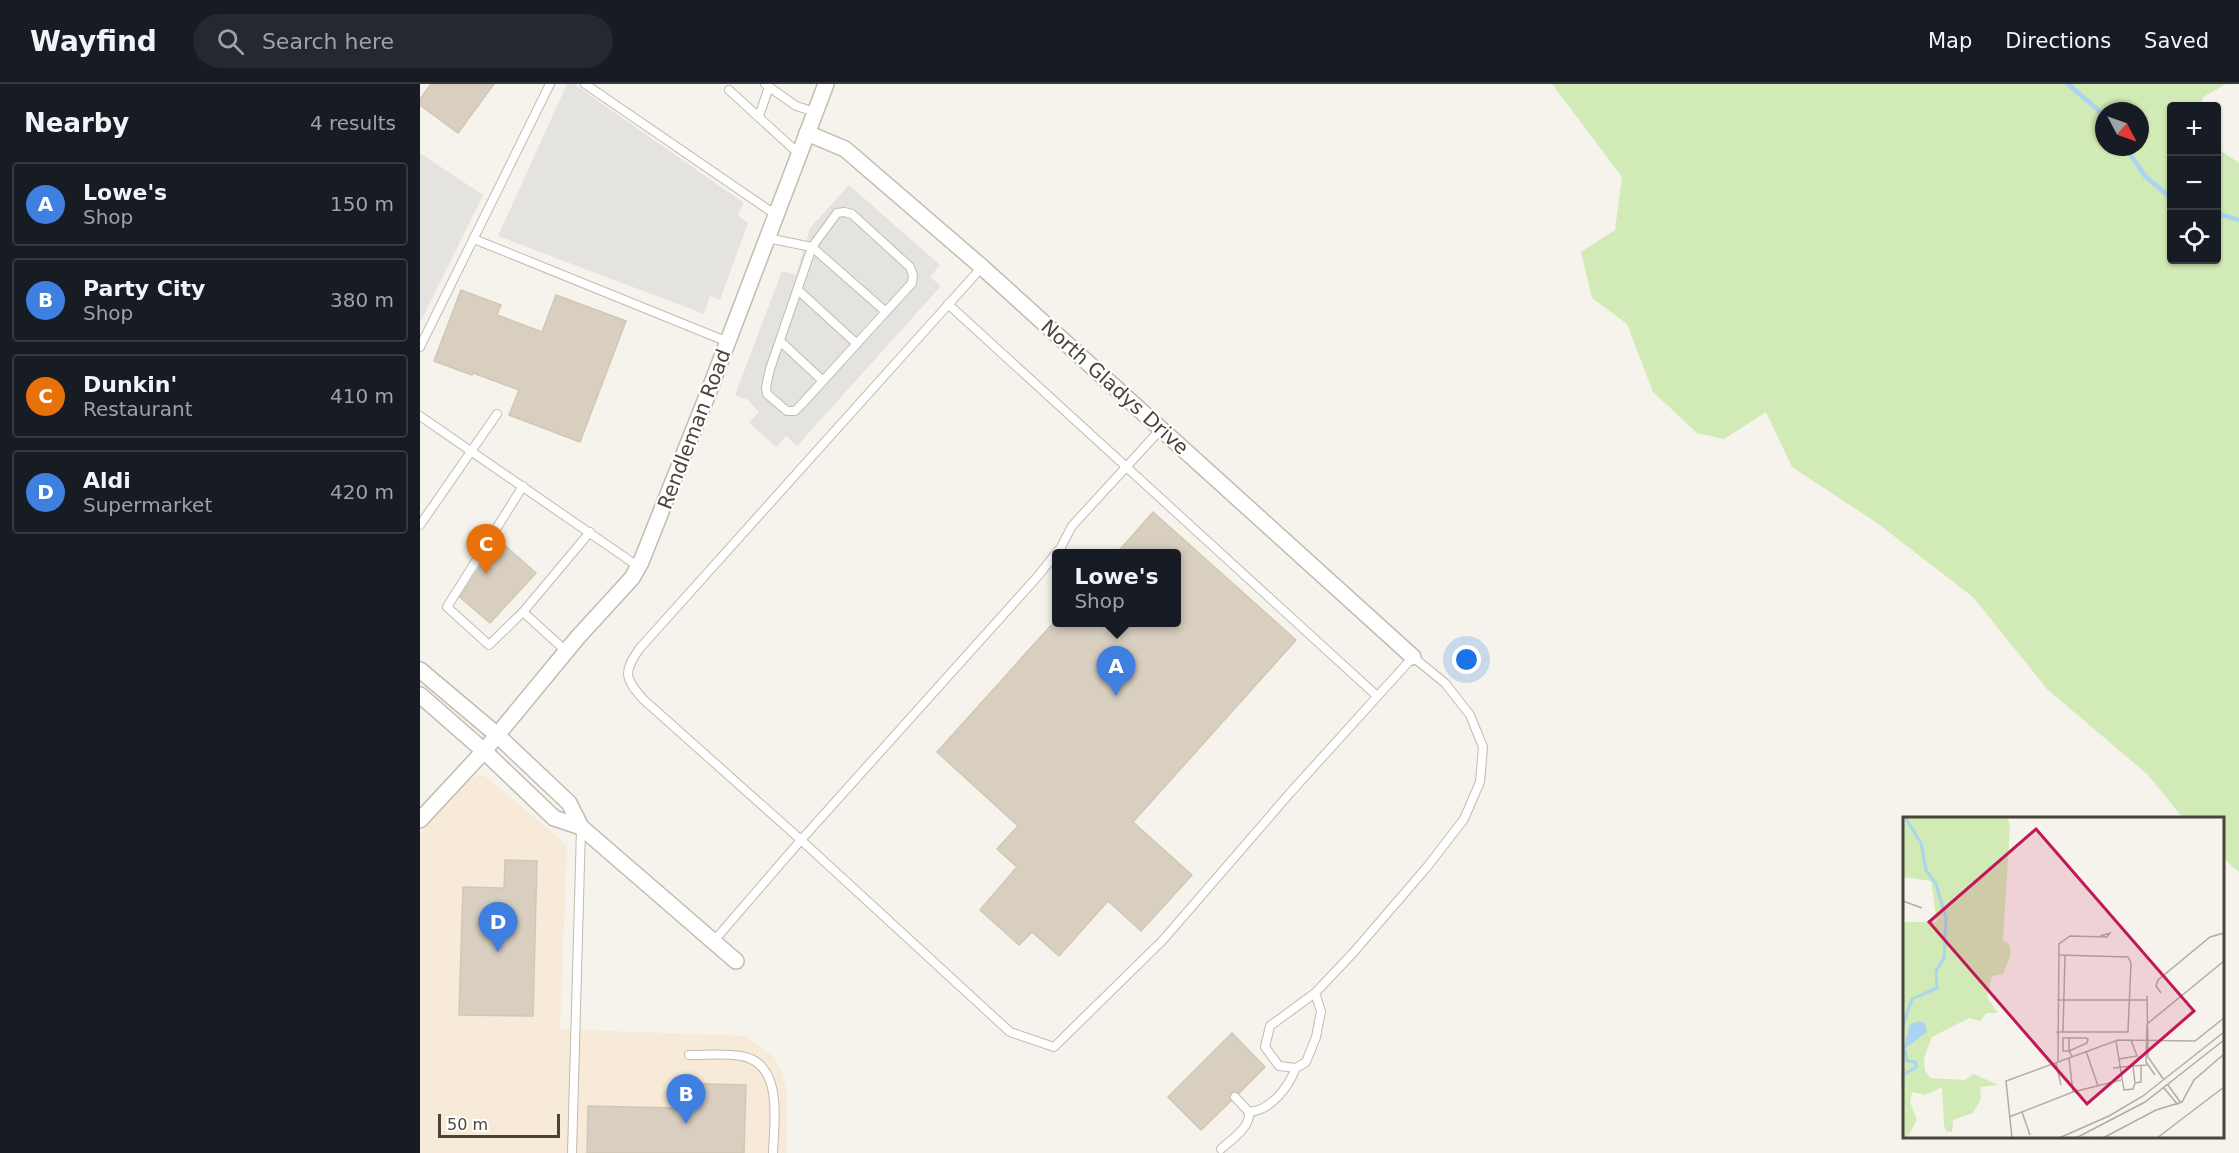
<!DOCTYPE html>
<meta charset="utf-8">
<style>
:root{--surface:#171b24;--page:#242831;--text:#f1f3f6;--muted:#9ea1a6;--line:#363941;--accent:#1a73e8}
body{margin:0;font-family:"DejaVu Sans",sans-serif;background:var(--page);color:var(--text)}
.controls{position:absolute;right:18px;top:18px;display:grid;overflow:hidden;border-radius:6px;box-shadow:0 2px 4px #0004}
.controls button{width:54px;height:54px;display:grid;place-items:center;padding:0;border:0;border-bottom:2px solid var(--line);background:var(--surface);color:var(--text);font:30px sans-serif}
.compass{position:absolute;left:1675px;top:18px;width:54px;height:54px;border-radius:50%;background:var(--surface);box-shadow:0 2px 4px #0004;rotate:131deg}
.scale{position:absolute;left:18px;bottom:15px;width:122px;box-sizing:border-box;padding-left:6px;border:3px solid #4b4439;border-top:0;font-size:16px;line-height:21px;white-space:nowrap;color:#4b4439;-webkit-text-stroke:4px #fff;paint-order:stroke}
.you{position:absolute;left:1047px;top:576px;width:21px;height:21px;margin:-15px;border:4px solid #fff;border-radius:50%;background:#1a73e8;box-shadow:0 0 0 9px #1a73e833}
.badge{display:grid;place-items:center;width:39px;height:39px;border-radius:50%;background:var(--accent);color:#fff;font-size:20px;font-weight:700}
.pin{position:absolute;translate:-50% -50px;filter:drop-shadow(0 2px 3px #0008)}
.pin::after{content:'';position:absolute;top:32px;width:21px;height:18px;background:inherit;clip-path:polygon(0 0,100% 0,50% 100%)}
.popup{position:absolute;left:632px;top:465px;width:129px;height:78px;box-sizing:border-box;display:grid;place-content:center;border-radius:6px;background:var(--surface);filter:drop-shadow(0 2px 4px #0005);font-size:20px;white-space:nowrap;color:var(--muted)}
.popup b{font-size:22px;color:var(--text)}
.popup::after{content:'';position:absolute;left:50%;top:100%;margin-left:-12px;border:12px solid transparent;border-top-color:var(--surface)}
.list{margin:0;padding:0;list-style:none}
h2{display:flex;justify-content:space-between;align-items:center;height:78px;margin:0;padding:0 24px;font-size:26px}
h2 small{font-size:20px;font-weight:400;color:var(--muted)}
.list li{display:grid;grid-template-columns:39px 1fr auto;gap:18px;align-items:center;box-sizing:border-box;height:84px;margin:0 12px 12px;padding:0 12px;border:2px solid var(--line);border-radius:6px}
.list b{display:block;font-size:22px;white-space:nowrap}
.list p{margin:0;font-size:20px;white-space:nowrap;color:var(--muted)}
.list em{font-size:20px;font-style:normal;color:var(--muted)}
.icon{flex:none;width:33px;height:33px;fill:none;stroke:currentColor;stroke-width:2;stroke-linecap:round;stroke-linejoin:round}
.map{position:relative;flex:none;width:1819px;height:1069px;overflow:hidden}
header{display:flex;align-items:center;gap:36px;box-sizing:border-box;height:84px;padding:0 30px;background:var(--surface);border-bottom:2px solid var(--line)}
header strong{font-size:28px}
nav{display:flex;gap:33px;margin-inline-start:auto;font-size:21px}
.search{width:420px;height:54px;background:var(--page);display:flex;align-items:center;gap:15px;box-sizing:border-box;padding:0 21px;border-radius:33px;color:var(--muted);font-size:22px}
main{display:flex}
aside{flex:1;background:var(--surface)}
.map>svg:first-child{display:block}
</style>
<header>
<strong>Wayfind</strong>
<div class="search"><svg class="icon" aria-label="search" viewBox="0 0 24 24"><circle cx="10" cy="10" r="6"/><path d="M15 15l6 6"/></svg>Search here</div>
<nav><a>Map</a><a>Directions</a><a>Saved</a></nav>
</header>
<main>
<aside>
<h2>Nearby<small>4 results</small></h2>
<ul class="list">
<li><span class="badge" style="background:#3f7fe0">A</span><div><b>Lowe's</b><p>Shop</p></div><em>150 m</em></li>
<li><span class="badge" style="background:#3f7fe0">B</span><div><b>Party City</b><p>Shop</p></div><em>380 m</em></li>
<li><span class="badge" style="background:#e8710a">C</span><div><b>Dunkin'</b><p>Restaurant</p></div><em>410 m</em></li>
<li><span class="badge" style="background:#3f7fe0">D</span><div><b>Aldi</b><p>Supermarket</p></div><em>420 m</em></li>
</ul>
</aside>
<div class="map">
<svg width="1819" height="1069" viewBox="0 0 1819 1069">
<rect width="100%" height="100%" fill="#f6f3ec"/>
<path fill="#f7ead8" d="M62,691L69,695L147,761L140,945L326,952L355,974L363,991L367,1012L366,1069H0V749L50,695Z"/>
<path fill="#d2eab5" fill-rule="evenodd" d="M1132,0H1806L1783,13L1781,22H1752V176H1796L1797,64L1819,79V788L1803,774L1802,734H1763L1728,691L1627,605L1553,513L1457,439L1372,383L1346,328L1304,355L1277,349L1233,308L1207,240L1172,214L1161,168L1195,146L1202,93ZM1684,27H1720V63H1684Z"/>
<g fill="#e5e3e0">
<path d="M147,0H154L324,119L318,131L328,139L300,216L290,212L284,230L78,152Z"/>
<path d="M0,69L63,111L0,239Z"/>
<path d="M429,101L520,181L510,193L521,202L377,362L366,352L356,363L329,339L339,328L328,316L315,311L362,187L376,191L390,144Z"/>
</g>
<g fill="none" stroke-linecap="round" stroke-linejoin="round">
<g stroke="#a9d4f2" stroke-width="4.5">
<path d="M1648,0L1678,26L1684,34"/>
<path d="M1705,63L1725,92L1752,115"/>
<path d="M1796,129L1819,136"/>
</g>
</g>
<g fill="#d8cfc1" stroke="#d3c7b4" stroke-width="1.5">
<path d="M11,0H74L38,49L0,21V15Z"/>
<path d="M41,206L81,221L77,231L122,248L136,211L206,237L160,358L89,331L99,306L53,289L52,291L14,277Z"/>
<path d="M733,428L876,556L713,738L772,791L721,847L688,817L639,872L612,848L599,861L560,826L597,783L577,765L598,742L517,668L634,538H756V470H696Z"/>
<path d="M81,458L116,489L70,539L40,513L61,481Z"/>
<path d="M85,776L117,777L113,932L39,931L43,803L84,804Z"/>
<path d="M812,949L845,983L819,1009L814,1007L811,1009V1017L781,1046L748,1013Z"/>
<path d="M254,999L326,1001L324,1069H167L168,1022L255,1024Z"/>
</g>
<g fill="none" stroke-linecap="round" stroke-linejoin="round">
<defs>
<g id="lane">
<path d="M165,0L356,131"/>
<path d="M345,0L376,22L395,28"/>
<path d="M309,6L379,70"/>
<path d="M339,32L349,3"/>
<path d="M347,154L392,163L417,129L424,128L432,130L490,183L493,191L492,199L381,321L375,327H367L347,310L346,303L350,285L392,163L466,228"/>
<path d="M54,155L308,258"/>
<path d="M562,183L220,564C203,588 204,594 224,616L381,756L590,948L634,963L743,856L870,709L993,573L1025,599L1050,631L1063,663L1060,698L1044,735L1007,783L933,869L895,909L850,942L845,963L859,982L876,984L886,978L896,953L901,927L895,909"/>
<path d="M378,206L437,260"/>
<path d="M528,220L957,612"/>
<path d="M360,257L403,297"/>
<path d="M0,263L130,0"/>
<path d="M0,332L219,483"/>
<path d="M103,402L27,523L69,561L103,528L146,567"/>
<path d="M0,441L77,330"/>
<path d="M103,528L170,448"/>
<path d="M293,858L381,756L618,492L641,463L652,442L741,345"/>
<path d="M269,971C286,971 305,969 321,972C364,979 354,1038 353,1069"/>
<path d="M815,1013L829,1028C852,1026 868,1003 876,984"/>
<path d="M801,1065C811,1056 831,1043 829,1028"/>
<path d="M152,1069L161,744"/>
</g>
<g id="street">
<path d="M387,49L425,65L562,183L993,573"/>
<path d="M0,586L76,650L149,719L161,743L316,877"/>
<path d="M0,611L64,667L134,734L161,743"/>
<path d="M0,736L64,667L158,553L212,494L221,478L289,307L406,0"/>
</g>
</defs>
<use href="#lane" stroke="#c2bbae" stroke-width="10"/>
<use href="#street" stroke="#c2bbae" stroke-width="18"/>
<use href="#lane" stroke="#fff" stroke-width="8"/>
<use href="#street" stroke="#fff" stroke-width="15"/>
</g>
<g text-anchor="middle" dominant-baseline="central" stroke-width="4.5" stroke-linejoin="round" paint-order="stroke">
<g font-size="20" fill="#4b4439" stroke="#fff">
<text transform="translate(695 303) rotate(42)">North Gladys Drive</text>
<text transform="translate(274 345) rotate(-69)">Rendleman Road</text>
</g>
</g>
<g transform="translate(1483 733)">
<rect width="321" height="321" fill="#f6f3ec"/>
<path d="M0,0H104L107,7L100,124L106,126L108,137L100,157L89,159L84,180L95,196H84L77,204L66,201L29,220L21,241L22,253L27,261L62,263L71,257L95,268L77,270L78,282L70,296L50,303L49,315L43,314L41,308L39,270L22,278L9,275L7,285L14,303L4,321H0V105H34L28,64L0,60Z" fill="#d2eab5"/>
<path d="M16,204L22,206L24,215L0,233L7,207Z" fill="#a9d4f2"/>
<path fill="none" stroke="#a9d4f2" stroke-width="3" d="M0,208L9,182L34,171L33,154L41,141L43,101L33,67L23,53L18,26L2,0M2,233L4,244L12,245L13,250L2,257M0,252V271"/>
<path fill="none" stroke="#b2ada4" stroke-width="1.5" d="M0,84L19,91M258,176L253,169L255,163L307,120L321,116M244,179L245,240L261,263M154,183H244M244,207L321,144M244,208L243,245L252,258M153,215H225L228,146L225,140L155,138M160,215L162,138M166,221V234L184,226L185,222L183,221H160V234H166L169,239M213,224L221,273L230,272L232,266M183,234L195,269M216,242L234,239L228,223M155,244L156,127L167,119L204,120L207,116L197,119M153,246L158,268M238,248V265L232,266L230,249L244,248M210,251L229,249M265,268L278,286M261,271L275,288M170,275L218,263M119,295L127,318M106,300L170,275L166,241M109,321L103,264L215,223L292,224L321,201M156,321L206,299L240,279L321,215M173,321L242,285L321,223M200,321L253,293L279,285L291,263L321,237M254,321L321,270"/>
<path fill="#c2185b" fill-opacity="0.15" stroke="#c2185b" stroke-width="3" d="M133,12L291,194L184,287L26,105Z"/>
<rect width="321" height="321" fill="none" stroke="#4b4439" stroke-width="3"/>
</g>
</svg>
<div class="controls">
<button>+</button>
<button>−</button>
<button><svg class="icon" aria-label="locate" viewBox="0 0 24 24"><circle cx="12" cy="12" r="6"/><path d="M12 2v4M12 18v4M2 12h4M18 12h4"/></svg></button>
</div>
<svg class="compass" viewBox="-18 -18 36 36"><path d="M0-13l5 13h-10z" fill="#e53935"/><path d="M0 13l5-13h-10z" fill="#9ea1a6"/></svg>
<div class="scale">50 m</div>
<div class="you"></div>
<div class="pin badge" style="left:696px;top:612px;background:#3f7fe0">A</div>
<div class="popup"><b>Lowe's</b>Shop</div>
<div class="pin badge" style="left:266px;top:1040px;background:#3f7fe0">B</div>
<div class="pin badge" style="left:66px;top:490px;background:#e8710a">C</div>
<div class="pin badge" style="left:78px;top:868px;background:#3f7fe0">D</div>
</div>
</main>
